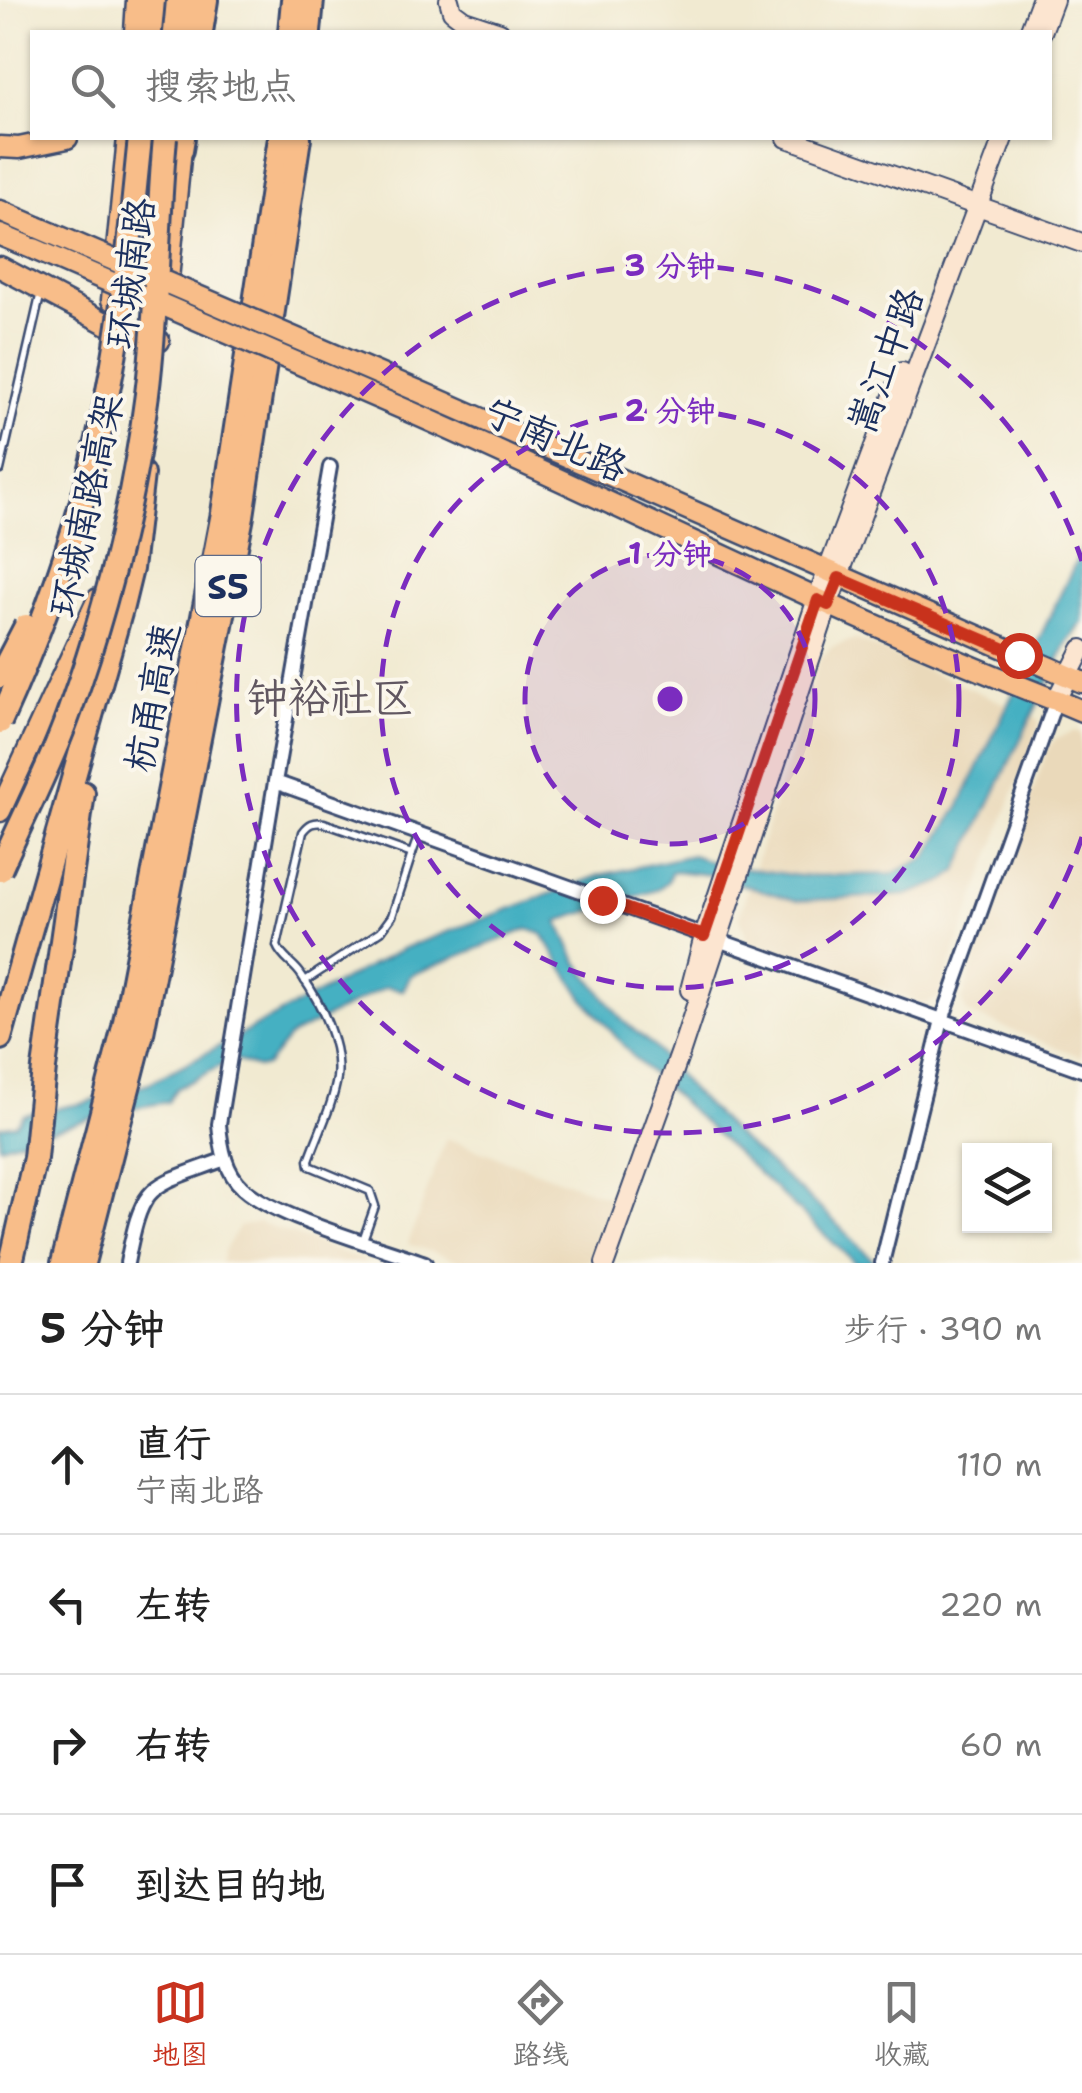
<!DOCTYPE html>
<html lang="zh">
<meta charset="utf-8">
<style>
:root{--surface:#fff;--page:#f2f2f2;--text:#222;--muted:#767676;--line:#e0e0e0;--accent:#c8321e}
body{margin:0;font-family:"Shantell Sans","LXGW WenKai TC",sans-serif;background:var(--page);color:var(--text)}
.controls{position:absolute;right:30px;bottom:30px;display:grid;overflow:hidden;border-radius:0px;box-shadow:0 2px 8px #0004}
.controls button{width:90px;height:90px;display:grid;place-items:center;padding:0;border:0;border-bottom:2px solid var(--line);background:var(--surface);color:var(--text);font:50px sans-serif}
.stop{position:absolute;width:30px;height:30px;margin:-22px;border:8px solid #c8321e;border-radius:50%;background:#fff}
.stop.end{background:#c8321e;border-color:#fff;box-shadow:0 2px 10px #0008}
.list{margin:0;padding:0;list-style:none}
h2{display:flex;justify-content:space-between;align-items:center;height:130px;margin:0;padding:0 40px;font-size:42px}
h2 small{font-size:32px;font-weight:400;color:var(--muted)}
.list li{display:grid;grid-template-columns:65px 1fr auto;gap:30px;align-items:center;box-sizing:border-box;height:140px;padding:0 40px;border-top:2px solid var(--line)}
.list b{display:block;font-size:38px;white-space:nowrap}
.list p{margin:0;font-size:32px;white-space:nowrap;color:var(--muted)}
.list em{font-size:32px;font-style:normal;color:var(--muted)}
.icon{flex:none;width:55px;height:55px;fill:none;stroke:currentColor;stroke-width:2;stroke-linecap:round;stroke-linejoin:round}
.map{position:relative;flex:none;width:1082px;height:1263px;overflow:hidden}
.search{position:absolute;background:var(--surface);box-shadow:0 2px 8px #0004;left:30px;right:30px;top:30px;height:110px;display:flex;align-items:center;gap:25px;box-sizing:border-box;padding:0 35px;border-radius:0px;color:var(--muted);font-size:38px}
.sheet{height:690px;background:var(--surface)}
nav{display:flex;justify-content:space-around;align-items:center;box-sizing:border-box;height:140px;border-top:2px solid var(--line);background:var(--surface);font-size:28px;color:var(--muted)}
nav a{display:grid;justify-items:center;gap:5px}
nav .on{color:var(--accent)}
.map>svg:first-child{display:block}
</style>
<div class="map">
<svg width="1082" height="1263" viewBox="0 0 1082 1263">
<rect width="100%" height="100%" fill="#fbf7ec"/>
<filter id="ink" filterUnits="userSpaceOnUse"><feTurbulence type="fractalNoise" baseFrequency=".01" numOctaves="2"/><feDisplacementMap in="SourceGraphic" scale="20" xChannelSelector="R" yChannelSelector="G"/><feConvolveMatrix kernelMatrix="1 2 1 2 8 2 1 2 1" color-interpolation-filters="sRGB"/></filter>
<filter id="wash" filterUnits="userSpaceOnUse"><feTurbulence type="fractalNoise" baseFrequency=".0048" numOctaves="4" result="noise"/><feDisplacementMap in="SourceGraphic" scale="40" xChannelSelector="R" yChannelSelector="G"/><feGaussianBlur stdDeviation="2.25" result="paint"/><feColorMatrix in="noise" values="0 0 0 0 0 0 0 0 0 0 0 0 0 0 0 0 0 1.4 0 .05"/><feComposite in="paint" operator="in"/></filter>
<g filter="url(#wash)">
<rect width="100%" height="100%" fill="#f1ead1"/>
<g fill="#ead9ba">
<path d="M855,639L1036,717L1039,724L938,998L925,1004L749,942L739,917L819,661L832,647Z"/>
<path d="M1074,731L1082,734V1057L967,1013L962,1001L1047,751L1055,739Z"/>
<path d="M446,1138L613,1199L589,1263H465L408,1244Z"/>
<path d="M258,1222H259L369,1263H221L224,1251L239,1227Z"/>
</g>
<path fill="#44b0c2" stroke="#307090" stroke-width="2.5" d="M1082,549V622L1067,643L957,871L945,881L907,895L797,901L711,875L675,871L671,872L668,881L657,890L558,921L577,961L622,1020L653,1046L690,1089L737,1136L829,1216L876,1263H855L635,1059L583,998L542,934L527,929L411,975L403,990L386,987L290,1036L266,1066L257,1068L234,1059L176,1089L168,1102L115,1111L0,1146V1127L16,1124L23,1115L85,1103L149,1083L404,948L601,875L692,855L718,864L800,876L892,874L927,857L960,805Z"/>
</g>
<g filter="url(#ink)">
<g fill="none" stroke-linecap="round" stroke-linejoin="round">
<defs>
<g id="lane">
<path d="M0,470L41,292"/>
<path d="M305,981L381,931L392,916L412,854"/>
<path d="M363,1240L375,1206L370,1191L310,1166L309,1160C318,1134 333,1105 337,1078C341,1045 321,1003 302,976C295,964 282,959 277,946L303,832C309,824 314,821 324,823L412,854L419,834"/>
</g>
<g id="street">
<path d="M330,467L275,782L1082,1070"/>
<path d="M275,782L219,1124C221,1147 225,1172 243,1188C274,1217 381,1247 425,1263"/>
<path d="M127,1263C143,1179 149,1188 225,1159"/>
<path d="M882,1263L942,1020L1056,700"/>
</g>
<g id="secondary">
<path d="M449,0L452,11L464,20L500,32"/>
<path d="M1029,32L1041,0"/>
<path d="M1042,32L1054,0"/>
<path d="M787,138L1082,243"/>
<path d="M1052,699L1056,700L1082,649"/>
<path d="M690,990L704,936L817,599L902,372"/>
<path d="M605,1263L681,1051L828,605L1003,138"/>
</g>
<g id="primary">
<path d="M135,32L137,0"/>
<path d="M189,32L191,0"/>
<path d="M0,147L19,148L67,138"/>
<path d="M0,211L37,227"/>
<path d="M0,235L34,249"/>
<path d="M0,267L109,325L159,341"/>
<path d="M166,299L182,138"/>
<path d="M112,300L128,138"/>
<path d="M416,390L1082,682"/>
<path d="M406,410C622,505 832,613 1052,699"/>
<path d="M1056,700L1082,711"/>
<path d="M0,811L98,599"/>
</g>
<g id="highway">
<path d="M150,32L153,0"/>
<path d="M175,32L178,0"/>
<path d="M201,32L206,0"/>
<path d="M290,32L293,0"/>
<path d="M309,32L312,0"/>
<path d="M181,150L183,138"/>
<path d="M0,1038L122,606L131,569L142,474"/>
<path d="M11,1263L35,1158L44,1068L83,793"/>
<path d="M63,1263L124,1027L223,513L280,138"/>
<path d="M83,1263L142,1033L242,516L299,138"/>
</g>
</defs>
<use href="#lane" stroke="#3b4b6f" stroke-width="11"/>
<use href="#street" stroke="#3b4b6f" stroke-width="18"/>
<use href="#secondary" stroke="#3b4b6f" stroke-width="22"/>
<use href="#primary" stroke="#3b4b6f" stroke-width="25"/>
<use href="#highway" stroke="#3b4b6f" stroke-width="28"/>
<use href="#lane" stroke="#fff" stroke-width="6"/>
<use href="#street" stroke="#fff" stroke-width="12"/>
<use href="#secondary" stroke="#fce5d0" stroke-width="18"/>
<use href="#primary" stroke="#f8bd89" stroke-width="20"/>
<use href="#highway" stroke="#f8bd89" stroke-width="22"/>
<defs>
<g id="primary-bridge">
<path d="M37,227L416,390"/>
<path d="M34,249L406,410"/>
</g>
<g id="highway-bridge">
<path d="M0,676L26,626"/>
<path d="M0,722C47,618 86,508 107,396C124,311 131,224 140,138"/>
<path d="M0,870C23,817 51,765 70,710C107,608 133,502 147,394C158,309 157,223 165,138"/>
</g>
</defs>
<use href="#primary-bridge" stroke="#3b4b6f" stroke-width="25" stroke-linecap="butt"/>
<use href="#highway-bridge" stroke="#3b4b6f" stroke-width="28" stroke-linecap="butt"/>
<use href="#primary-bridge" stroke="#f8bd89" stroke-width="20"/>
<use href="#highway-bridge" stroke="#f8bd89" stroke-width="22"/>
</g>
</g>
<g fill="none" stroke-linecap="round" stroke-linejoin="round" filter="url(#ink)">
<path stroke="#c8321e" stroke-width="12" d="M602,900L704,936L818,600L828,605L839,578L1019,655"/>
</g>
<circle cx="670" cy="699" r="145" fill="#7b2cbf" fill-opacity=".12"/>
<g fill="none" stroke="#7b2cbf" stroke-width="5" stroke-dasharray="18 12">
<circle cx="670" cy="699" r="145"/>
<circle cx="670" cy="699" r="289"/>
<path d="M1082 837A434 434 0 1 1 1082 561"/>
</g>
<g text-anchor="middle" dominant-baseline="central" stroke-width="8" stroke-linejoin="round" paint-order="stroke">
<rect fill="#fbf7ec" stroke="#5e6b89" stroke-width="2.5" x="195.5" y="556" width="65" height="60" rx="8"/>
<g font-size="35" font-weight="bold" fill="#1b2f5e">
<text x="228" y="586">S5</text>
</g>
<g font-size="38" fill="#1b2f5e" stroke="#fbf7ec">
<text transform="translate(130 273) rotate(-82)">环城南路</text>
<text transform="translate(885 360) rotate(-70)">嵩江中路</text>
<text transform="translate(556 439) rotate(24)">宁南北路</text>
<text transform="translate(86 505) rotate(-78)">环城南路高架</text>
<text transform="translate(152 697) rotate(-79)">杭甬高速</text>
</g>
<g font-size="42" fill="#615761" stroke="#fbf7ec">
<text x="330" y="697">钟裕社区</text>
</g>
</g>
<circle cx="670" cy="699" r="15" fill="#7b2cbf" stroke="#fbf7ec" stroke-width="5"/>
<g font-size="30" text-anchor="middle" font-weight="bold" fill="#7b2cbf" stroke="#fbf7ec" stroke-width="8" stroke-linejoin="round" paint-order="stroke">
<text x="670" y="276">3 分钟</text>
<text x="670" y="421">2 分钟</text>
<text x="670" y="564">1 分钟</text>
</g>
</svg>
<div class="controls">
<button><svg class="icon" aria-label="layers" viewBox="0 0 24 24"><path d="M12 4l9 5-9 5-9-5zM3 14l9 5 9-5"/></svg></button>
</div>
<div class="stop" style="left:1019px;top:655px"></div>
<div class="stop end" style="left:602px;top:900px"></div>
<div class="search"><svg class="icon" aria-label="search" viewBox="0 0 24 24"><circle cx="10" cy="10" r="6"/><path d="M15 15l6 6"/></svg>搜索地点</div>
</div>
<section class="sheet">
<h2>5 分钟<small>步行 · 390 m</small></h2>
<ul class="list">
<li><svg class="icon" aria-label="ahead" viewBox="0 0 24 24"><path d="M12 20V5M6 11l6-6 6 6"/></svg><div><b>直行</b><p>宁南北路</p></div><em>110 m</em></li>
<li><svg class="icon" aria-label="left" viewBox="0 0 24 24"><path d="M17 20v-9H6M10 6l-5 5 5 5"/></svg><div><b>左转</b></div><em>220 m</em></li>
<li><svg class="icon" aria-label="right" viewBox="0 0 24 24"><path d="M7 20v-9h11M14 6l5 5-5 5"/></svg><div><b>右转</b></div><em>60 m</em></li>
<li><svg class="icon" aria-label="arrive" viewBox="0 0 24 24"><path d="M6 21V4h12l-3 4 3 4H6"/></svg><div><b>到达目的地</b></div></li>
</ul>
</section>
<nav>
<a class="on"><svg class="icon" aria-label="map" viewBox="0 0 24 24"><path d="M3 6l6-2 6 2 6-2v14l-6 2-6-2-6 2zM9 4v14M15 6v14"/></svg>地图</a>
<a><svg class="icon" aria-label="directions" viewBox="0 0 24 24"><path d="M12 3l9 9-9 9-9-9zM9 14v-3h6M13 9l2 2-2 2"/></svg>路线</a>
<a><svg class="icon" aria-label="saved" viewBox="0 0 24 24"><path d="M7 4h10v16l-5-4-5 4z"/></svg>收藏</a>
</nav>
